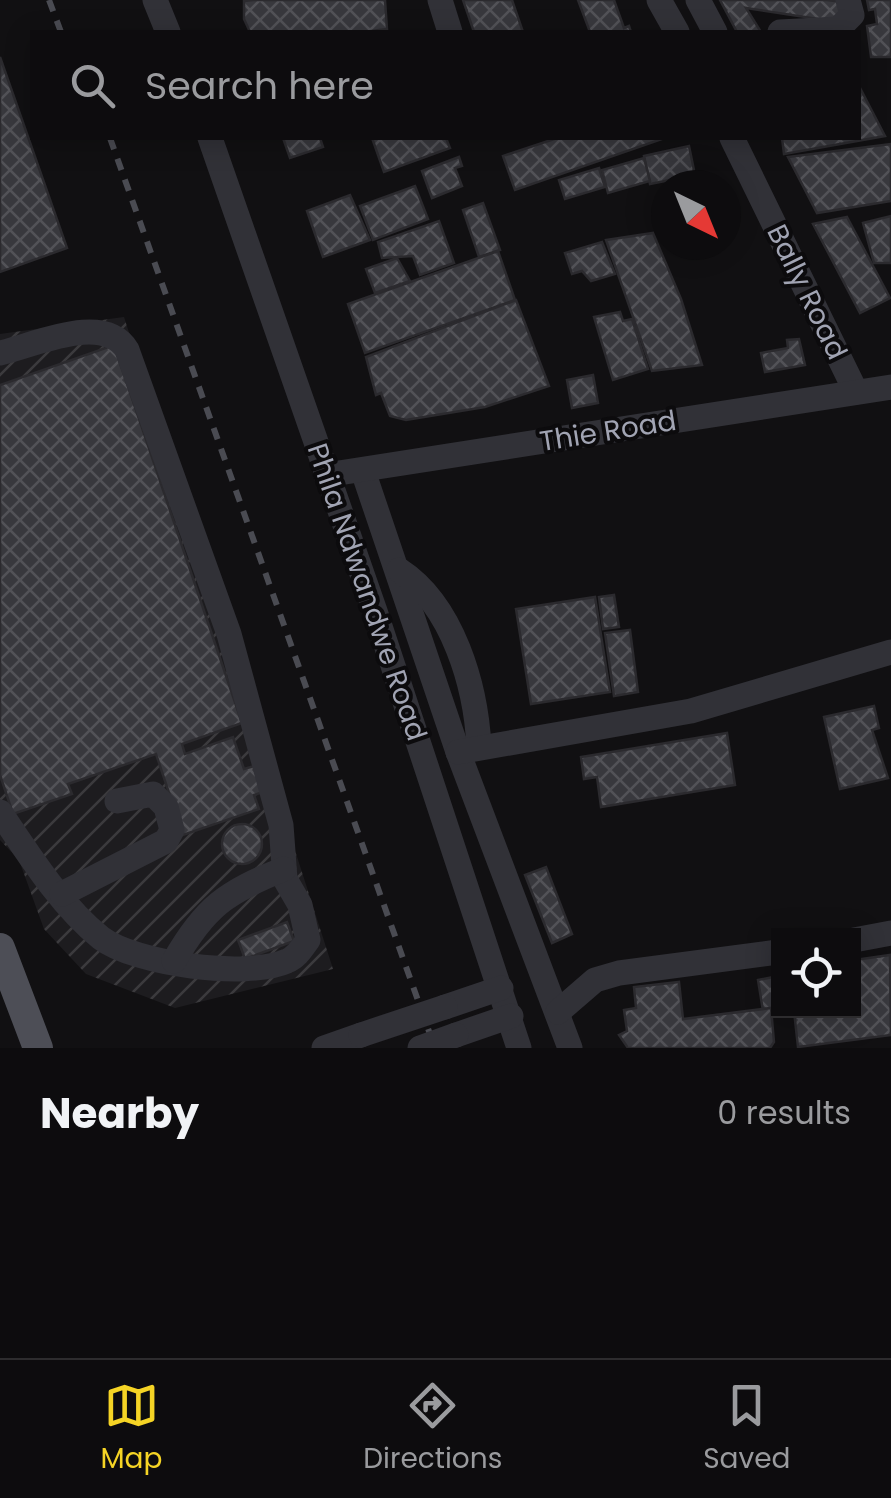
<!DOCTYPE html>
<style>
:root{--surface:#0d0c0e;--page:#161517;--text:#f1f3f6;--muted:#9a9b9e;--line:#2d2c2e;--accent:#f5d425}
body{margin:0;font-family:Poppins,sans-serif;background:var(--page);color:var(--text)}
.controls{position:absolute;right:30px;bottom:30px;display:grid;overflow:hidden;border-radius:0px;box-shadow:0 5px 25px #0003}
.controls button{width:90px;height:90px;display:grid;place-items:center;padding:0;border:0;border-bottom:2px solid var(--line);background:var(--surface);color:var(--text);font:50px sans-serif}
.compass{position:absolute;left:651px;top:170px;width:90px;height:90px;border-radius:50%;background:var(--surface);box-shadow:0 5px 25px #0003;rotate:137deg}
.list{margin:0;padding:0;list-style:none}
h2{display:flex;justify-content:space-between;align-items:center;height:130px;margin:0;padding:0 40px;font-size:42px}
h2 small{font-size:32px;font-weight:400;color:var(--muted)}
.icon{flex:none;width:55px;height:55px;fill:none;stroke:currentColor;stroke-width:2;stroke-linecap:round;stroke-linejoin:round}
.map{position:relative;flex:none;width:891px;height:1048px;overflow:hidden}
.search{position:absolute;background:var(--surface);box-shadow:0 5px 25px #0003;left:30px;right:30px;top:30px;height:110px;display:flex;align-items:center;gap:25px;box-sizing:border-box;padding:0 35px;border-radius:0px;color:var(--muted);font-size:38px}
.sheet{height:310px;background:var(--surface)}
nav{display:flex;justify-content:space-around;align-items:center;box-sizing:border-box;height:140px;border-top:2px solid var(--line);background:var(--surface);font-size:28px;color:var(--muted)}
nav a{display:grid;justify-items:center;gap:5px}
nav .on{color:var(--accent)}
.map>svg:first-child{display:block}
</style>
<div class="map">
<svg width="891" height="1048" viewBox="0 0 891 1048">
<defs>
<pattern id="industrial-furrows" width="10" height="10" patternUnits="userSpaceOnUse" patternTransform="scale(2.5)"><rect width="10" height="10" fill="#1d1c1f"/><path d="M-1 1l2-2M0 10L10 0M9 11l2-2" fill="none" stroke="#3b3a3d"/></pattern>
<pattern id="building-cross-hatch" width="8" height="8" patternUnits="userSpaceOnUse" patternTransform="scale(2.5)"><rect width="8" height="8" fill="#38383d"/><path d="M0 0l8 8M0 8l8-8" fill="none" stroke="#525257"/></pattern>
</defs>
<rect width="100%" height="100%" fill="#111012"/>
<path fill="url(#industrial-furrows)" d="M124,317L333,969L175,1008L86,974L44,929L19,860L0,840V334Z"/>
<g fill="url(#building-cross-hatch)" stroke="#2b2a2e" stroke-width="2.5">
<path d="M385,0L387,29L364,32H250L244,19V1L253,0Z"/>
<path d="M463,0H512L523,32H474Z"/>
<path d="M578,0H614L624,28L629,26L631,32H590Z"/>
<path d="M720,0H827L843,2L849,11L831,21L746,8L761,32H737Z"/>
<path d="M867,0H891V57H871L867,26L877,24L875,9L869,10Z"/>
<path d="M0,57L67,248L0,272Z"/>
<path d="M858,84L885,136L784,154L782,138H858Z"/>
<path d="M283,138H320L323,147L290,158Z"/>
<path d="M372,138H446L450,148L384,172Z"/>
<path d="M557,138H661L662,139L515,190L503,156Z"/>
<path d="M891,144V201L817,213L788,157Z"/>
<path d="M689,146L695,175L650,184L644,156Z"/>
<path d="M459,157L462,166L455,168L462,186L432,198L422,171Z"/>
<path d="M644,158L650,181L608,193L602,170Z"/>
<path d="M599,168L605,187L565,199L559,180Z"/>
<path d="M415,186L428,219L373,240L360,206Z"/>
<path d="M350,195L370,240L323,257L307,211Z"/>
<path d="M483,203L500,250L479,257L463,210Z"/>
<path d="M891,216V263H874L863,223Z"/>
<path d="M847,217L890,298L860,313L813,224Z"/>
<path d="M439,221L454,263L420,275L413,256L382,258L378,242Z"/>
<path d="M653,233L681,299L702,365L652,371L606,240Z"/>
<path d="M602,242L615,274L591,281L582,271L572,274L565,253Z"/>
<path d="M498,251L515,300L365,353L348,304Z"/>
<path d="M397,258L410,281L375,293L366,269Z"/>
<path d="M516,300L549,386L485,407L406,420L390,416L381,393L376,395L366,357Z"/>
<path d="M620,312L623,321L632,319L648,369L613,380L594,317Z"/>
<path d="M799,339L805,365L765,372L761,353L788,348L787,340Z"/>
<path d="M114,345L242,723L182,744L185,754L233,737L244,769L254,766L263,792L254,795L259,809L183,835L156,754L68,784L72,794L13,814L0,775V385Z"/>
<path d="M593,375L598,403L572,408L567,380Z"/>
<path d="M614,595L619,627L603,629L599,597Z"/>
<path d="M595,597L610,692L531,704L516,609Z"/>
<path d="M630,630L638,692L614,696L605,633Z"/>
<path d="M874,706L879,728L872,730L888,778L840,789L824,717Z"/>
<path d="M727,733L735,785L601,807L597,777L584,779L581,757Z"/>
<circle cx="242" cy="844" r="20"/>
<path d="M546,867L572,934L552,943L525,875Z"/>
<path d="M287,922L294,941L245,959L238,940Z"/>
<path d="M890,955L891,1035L798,1047L794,1011H854V960Z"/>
<path d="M778,976V1008L763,1011L758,980Z"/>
<path d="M679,982L683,1019L771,1008L774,1042L770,1048H628L619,1035L627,1031L624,1010L636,1008L634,987Z"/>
</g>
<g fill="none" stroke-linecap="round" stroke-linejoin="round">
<g stroke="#313137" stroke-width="25">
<path d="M155,0L168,32"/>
<path d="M440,0L450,32"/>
<path d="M659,0L677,32"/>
<path d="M698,0L715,32"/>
<path d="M780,32L838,29L852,15L848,0"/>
<path d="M210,138L375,611L519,1048"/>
<path d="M732,138L856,392"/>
<path d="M0,353C35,345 104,312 127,350L229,634L281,825L285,879L300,905L308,940C302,948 297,957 287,961C247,979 135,964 101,938C61,906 29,855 0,812"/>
<path d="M363,471L458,752L570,1048"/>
<path d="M326,475L891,387"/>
<path d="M399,570C453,605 476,686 479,747"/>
<path d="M458,752L691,711L891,652"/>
<path d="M62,894L166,841L172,830L166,807L153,794L117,801"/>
<path d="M854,940L891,933"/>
<path d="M174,961C205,907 226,892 284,869"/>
<path d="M445,1007L501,988"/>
<path d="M558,1012L595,980L619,973L778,952"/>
<path d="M456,1035L511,1016"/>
<path d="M324,1048L361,1035"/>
</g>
<path stroke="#4d4e56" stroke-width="30" d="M0,948L38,1048"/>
<g stroke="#4a4b52" stroke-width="6" stroke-dasharray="12 10" stroke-linecap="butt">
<path d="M49,0L61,32"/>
<path d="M110,138L435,1048"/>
</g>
<g stroke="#313137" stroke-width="25">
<path d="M361,1035L445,1007"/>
<path d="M420,1048L456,1035"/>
</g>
</g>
<g text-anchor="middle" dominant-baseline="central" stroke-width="8" stroke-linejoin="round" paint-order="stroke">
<g font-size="28" fill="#a1a4b3" stroke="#0c0b0d">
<text transform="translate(807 292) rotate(64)">Bally Road</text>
<text transform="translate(608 431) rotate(-9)">Thie Road</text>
<text transform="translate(367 592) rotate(71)">Phila Ndwandwe Road</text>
</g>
</g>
</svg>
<div class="controls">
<button><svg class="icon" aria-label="locate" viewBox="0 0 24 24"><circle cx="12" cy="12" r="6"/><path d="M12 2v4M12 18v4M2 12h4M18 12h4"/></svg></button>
</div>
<svg class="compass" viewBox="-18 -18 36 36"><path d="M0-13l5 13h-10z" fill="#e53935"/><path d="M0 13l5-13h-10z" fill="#9a9b9e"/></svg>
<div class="search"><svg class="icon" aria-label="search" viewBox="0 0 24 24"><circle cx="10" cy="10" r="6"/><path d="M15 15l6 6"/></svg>Search here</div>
</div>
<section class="sheet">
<h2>Nearby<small>0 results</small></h2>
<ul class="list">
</ul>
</section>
<nav>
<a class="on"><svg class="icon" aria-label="map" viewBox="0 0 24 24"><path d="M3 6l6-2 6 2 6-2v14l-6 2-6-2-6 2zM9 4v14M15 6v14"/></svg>Map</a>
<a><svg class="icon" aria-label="directions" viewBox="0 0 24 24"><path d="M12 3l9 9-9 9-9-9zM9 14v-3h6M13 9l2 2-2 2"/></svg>Directions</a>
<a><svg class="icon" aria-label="saved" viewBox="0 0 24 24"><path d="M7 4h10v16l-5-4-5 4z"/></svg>Saved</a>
</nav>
